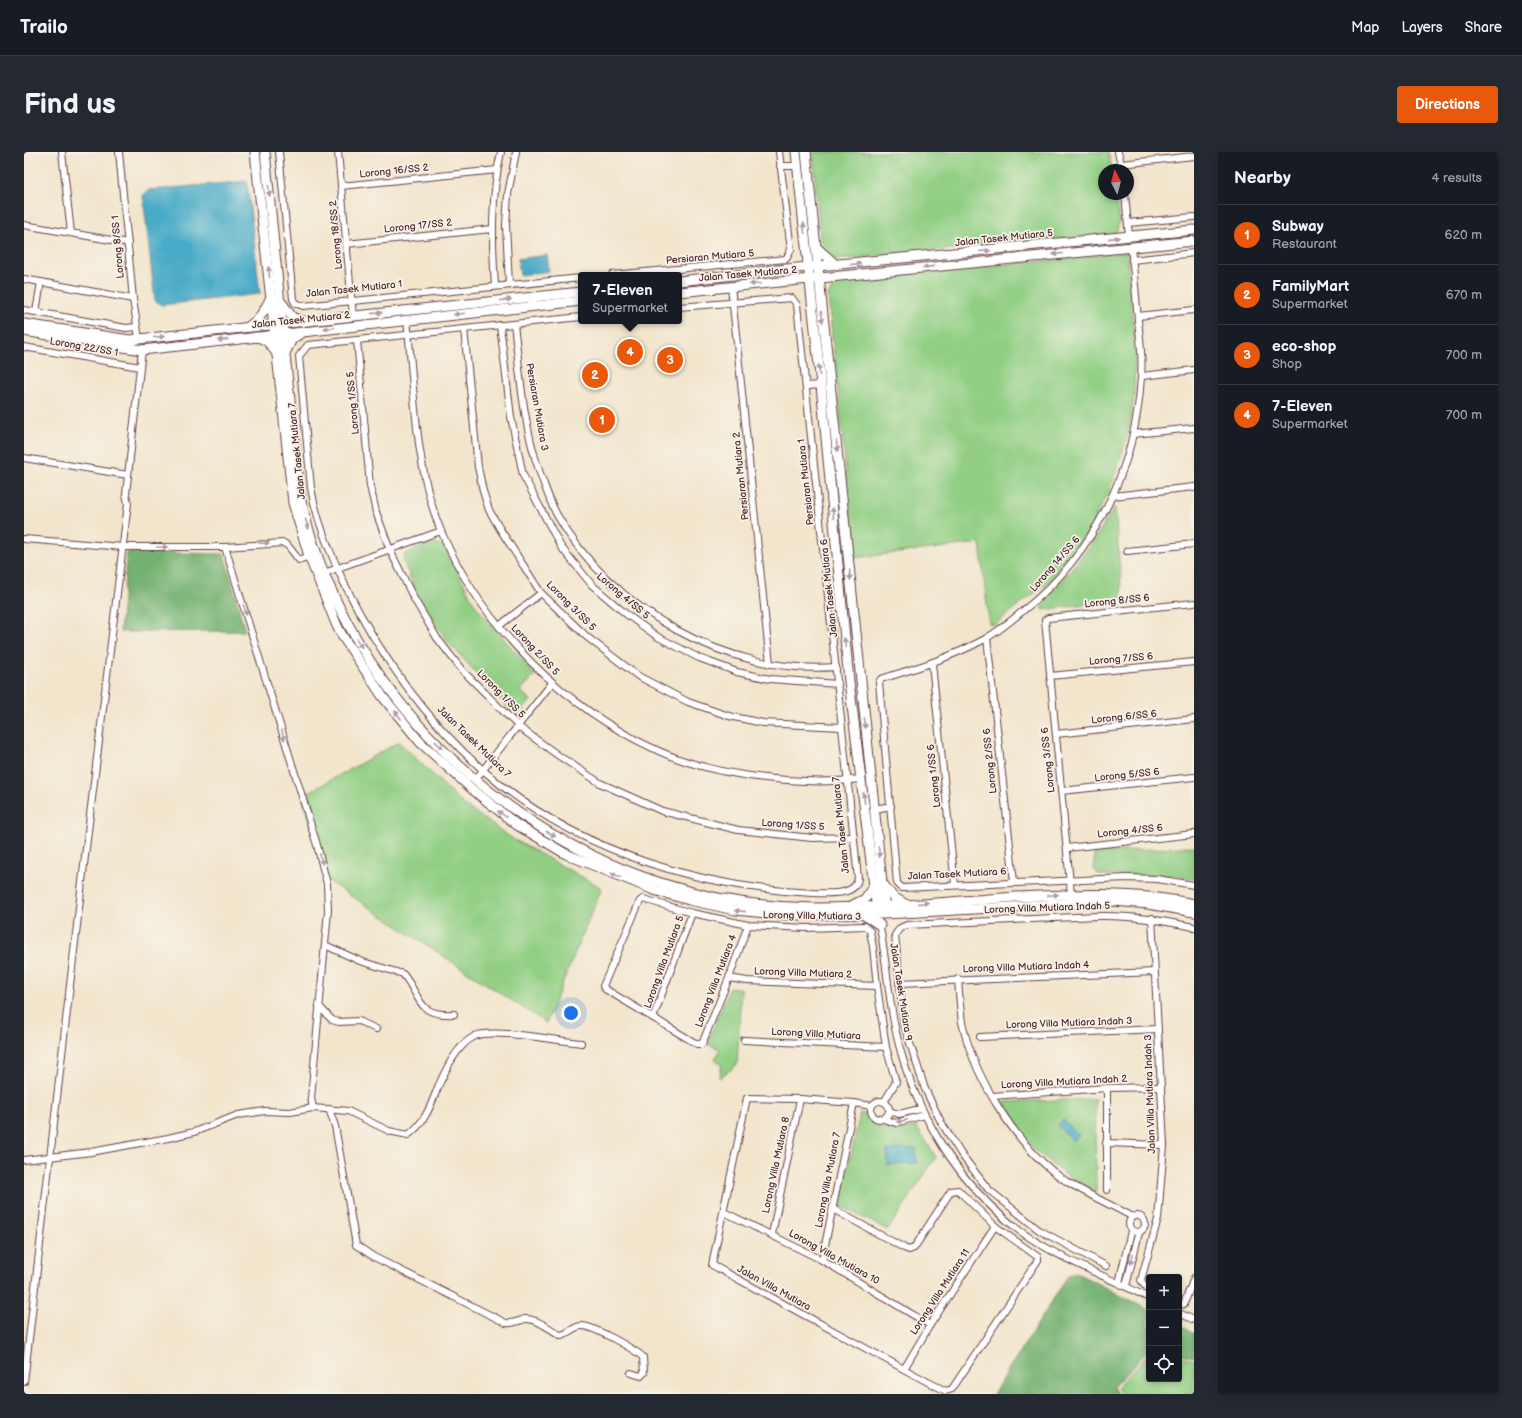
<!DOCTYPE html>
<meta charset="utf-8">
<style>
:root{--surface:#171b24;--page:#242831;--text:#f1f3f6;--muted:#9ea1a6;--line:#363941;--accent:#ea580c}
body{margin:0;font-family:"Balsamiq Sans",sans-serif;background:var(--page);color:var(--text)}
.controls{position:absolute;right:12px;bottom:12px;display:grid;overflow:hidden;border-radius:4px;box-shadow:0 2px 6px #0003}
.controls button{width:36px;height:36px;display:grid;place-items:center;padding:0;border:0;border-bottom:1px solid var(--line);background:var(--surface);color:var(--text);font:20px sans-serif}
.compass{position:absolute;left:1074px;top:12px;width:36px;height:36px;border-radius:50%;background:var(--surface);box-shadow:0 2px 6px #0003;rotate:354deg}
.you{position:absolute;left:547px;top:861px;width:14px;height:14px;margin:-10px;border:3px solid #fff;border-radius:50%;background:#1a73e8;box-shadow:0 0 0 6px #1a73e833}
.badge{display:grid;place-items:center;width:26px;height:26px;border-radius:50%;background:var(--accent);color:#fff;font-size:13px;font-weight:700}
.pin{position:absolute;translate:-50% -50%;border:2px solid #fff;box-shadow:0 1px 4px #0006}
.popup{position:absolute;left:554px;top:120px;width:104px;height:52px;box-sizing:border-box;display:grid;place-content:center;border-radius:4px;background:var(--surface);filter:drop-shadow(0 1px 3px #0005);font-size:13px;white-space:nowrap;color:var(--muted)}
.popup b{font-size:15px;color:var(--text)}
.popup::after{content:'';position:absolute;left:50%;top:100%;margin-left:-8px;border:8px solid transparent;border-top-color:var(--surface)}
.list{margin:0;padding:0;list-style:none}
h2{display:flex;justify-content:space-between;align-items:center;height:52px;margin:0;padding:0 16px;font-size:17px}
h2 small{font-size:13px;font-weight:400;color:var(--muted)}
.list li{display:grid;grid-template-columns:26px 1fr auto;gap:12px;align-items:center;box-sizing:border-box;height:60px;padding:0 16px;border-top:1px solid var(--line)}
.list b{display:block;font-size:15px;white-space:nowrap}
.list p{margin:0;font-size:13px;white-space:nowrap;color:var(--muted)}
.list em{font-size:13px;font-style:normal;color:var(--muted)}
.icon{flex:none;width:22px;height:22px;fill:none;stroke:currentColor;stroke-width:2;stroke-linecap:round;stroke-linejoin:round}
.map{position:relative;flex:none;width:1170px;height:1242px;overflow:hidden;border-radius:4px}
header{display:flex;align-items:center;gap:24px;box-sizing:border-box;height:56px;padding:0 20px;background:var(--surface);border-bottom:1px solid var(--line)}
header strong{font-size:19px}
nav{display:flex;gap:22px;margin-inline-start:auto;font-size:14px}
.intro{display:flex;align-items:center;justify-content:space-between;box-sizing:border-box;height:96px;padding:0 24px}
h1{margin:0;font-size:28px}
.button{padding:10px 18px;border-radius:4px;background:var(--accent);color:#fff;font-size:14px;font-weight:700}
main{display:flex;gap:24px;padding:0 24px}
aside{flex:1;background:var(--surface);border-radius:4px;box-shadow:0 2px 6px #0003}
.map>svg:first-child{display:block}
</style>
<header>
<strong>Trailo</strong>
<nav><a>Map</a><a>Layers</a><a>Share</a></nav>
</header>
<div class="intro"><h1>Find us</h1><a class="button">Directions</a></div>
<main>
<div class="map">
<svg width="1170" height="1242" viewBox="0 0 1170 1242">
<rect width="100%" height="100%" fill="#f7f3e8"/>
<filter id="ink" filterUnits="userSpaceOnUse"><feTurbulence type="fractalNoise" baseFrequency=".025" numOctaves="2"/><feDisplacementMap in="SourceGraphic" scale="8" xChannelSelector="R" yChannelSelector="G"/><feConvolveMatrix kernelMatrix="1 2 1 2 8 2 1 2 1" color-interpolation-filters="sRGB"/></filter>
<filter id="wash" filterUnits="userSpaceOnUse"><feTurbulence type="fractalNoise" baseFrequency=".012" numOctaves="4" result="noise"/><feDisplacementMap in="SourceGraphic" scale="16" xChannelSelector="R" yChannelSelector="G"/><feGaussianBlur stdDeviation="0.9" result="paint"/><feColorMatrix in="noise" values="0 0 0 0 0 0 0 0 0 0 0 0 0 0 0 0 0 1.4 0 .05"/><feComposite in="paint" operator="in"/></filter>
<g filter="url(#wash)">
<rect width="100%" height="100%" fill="#f2e5cc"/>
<g fill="#92cf84" stroke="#6e7758">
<path d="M789,0H1084L1088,18H1080V42H1091L1095,68L1093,81L812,108L797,96Z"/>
<path d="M1103,100L1111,198L1110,245L1105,280L1085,340L1062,383L1027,428L970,473L965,471L956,391L831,406L804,143L813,129Z"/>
<path d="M1091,355L1098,447L1018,458V450C1046,420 1070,390 1091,355Z"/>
<path d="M409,390L420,394L451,453L511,523L496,539L507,548L493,566L424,490L395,446L379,408L381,402Z"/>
<path d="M375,590L440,653L489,687L578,736L522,871L303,728L278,644Z"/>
<path d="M1170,694V727L1156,724L1075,723L1070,717V701Z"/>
<path d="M706,835L717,837L713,913L695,926L698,913L691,908L696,897L683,892Z"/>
<path d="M1071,947L1072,1040C1043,1026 1018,1007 996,982C988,972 983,960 976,950Z"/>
<path d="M836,961L846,963L852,974C867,979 877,979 892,974L912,1005L864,1078L816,1054Z"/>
<path d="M1125,1202V1227H1155V1204L1170,1208V1242H1096L1093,1235Z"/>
</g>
<g fill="#75b272" stroke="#60684e">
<path d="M103,400L200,402L221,479L96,480Z"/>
<path d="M1051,1120L1125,1158V1198L1089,1235L1093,1242H969L1044,1124Z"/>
<path d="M1155,1173L1170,1181V1205L1155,1201Z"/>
</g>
<g fill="#48abc7" stroke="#496579">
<path d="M223,29L236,142L138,153L131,149L119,43L125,38Z"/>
<path d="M523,103L525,119L496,123L494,107Z"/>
<path d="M1039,968L1055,983L1049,989L1034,974Z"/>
<path d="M892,996L893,1011L864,1013L863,998Z"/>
</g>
</g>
<g filter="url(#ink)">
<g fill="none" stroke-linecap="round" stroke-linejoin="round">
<defs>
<g id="street">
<path d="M38,0L47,81"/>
<path d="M95,0L109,147L115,187"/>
<path d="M255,0L269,147L271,151L279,154L557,126"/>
<path d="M314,0L329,164"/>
<path d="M1094,0L1098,18"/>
<path d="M1097,12L1170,4"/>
<path d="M756,14H773"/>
<path d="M317,34L473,18"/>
<path d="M1101,42L1105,84"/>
<path d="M1104,71L1170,65"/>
<path d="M0,73L104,91"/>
<path d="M322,92L468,77"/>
<path d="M1107,96C1110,120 1112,144 1114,168C1116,187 1119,206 1117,225C1112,316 1071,401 1000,458C988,468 975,479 961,487C928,505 893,516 857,527L855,530L873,731L878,736L1102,726L1133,727L1170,733"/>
<path d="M1108,108L1170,101"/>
<path d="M588,123L762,107L767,98L755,0"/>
<path d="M0,127L109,147"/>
<path d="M485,132L482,73L484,42L492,0"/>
<path d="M471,134C468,89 467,44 477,0"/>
<path d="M707,134L746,512"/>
<path d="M0,158L102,176L112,175"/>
<path d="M12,160L17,130"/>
<path d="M1114,164L1170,158"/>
<path d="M557,165L284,193L275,204L287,336C293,370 306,400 320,431C358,508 410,580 478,634C565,702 680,736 789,741C803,741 832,745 834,726L773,153L768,146L655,155"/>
<path d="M383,167C390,234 391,318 417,379C458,475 542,558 637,600C676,617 721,625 763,628C788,630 813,630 837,627"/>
<path d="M490,172C496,221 499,274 516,321C521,335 526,350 533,363C586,457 704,524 812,515"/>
<path d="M476,173L487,265L499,323L537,395L568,433L602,462L634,485L675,506L713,520L746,527L814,532"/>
<path d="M440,177L454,315L459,339L465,358L476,377L517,441L563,485L614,524L664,550L705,564L739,571L817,575"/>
<path d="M333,188L346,334L352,360L366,398L389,445L413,486L438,518L495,575L535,604L576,631L638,659L714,678L788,686L830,685"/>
<path d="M0,195L116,215"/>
<path d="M1118,224L1170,218"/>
<path d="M782,234L797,233"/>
<path d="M1109,282L1170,276"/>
<path d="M0,306L104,323"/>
<path d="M1089,344L1170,335"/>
<path d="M0,387L99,395H201L293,693L303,732L304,759L287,946L289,956"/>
<path d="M201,395L260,391L265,395L275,408L285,404"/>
<path d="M1103,399L1170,392"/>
<path d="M300,421L417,379"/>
<path d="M475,474L517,441"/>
<path d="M963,486L990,730"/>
<path d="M908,512L931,733"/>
<path d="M1026,524L1170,510"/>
<path d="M1032,582L1170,567"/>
<path d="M451,628L528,531"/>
<path d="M1037,639L1170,625"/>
<path d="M851,657L867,654"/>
<path d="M1043,696L1170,682"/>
<path d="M1047,742L1021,468L1024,466L1170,451"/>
<path d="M855,770C863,809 864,850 874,889C892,963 935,1033 996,1079C1035,1107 1082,1124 1125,1146"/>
<path d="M724,773L705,826L678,892H673L581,837L579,834L616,749L619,747L668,761L724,773L782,776L841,774L846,779L849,795L853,834L862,895L872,930L860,950"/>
<path d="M301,793L336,809L379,822C399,847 392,864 430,862"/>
<path d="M705,826L723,829L853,834"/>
<path d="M934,827C935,841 936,856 938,870C950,926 994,997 1042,1029C1063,1042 1087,1053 1109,1065"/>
<path d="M875,831L1130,820"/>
<path d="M295,854L308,868L315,870L335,869L352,877"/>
<path d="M629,866L668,761"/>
<path d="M956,885L1134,877"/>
<path d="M720,888L862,895"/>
<path d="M1083,936V1038"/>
<path d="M968,944L1083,936L1137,935"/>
<circle cx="856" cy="958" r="9"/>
<path d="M305,957L311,974L332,1093L350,1105L482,1171C490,1172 494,1169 501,1167C512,1166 526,1177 536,1183C544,1183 549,1174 558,1174C569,1174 610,1197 619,1205L620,1221L617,1224L607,1221"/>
<path d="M865,959L875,962L896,957"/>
<path d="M856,966L872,971L900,963"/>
<path d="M1082,991L1140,993"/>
<path d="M0,1008L67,1000L144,986L170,980L214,963L241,959L266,960L289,956L324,959L365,979L384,983C401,971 407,953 414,935C422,917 433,893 451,884C467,876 537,889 557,891"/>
<path d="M809,1057L880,1096L885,1098L890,1096L927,1039L934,1038L971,1074L1014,1105V1108L928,1237L922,1239L902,1229L688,1113L723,946L776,947L830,951L848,954"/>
<path d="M700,1060L798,1108L906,1173"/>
<circle cx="1113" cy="1072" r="8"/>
<path d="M748,1082L776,947"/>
<path d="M798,1108L830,951"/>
<path d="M1082,1114L1015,1078L964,1037L937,1002L917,970L901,937L880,873L871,783L876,776L883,773L1073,764C1106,763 1137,768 1170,775"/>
<path d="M1095,1131L1107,1079"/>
<path d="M1102,1134L1115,1081"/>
<path d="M1125,1136L1120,1133L1117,1128L1134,1067L1140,993L1128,766"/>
<path d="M1155,1153L1160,1152L1170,1126"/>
<path d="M1155,1161L1170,1168"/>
<path d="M880,1217L906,1173L971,1074"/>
<path d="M0,1230L61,704L104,351L102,342L118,198"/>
</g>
<g id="secondary">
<path d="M231,0L269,351L285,404L313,474L319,485L359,545L396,590L448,637L493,673L542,702L630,738L665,748L711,758L764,763L861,762L1090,749L1124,752L1170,760"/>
<path d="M241,0L261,203L277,349C332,581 552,754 790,756C857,756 924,750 991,745C1051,742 1110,739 1170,752"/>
<path d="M772,0L797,233L825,529L853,759"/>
<path d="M782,0L861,759"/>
<path d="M792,95L812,113"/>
<path d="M655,129L763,117L1170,78"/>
<path d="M655,140L1170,89"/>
<path d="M258,151L268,165L279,170"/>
<path d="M0,172L106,188L557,140"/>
<path d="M224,175C236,167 241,158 247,145"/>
<path d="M0,179L118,198L557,149"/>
<path d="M231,185C243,186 247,193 253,202"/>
<path d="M261,201L268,187L279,180"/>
<path d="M859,732L869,745L881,752"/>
<path d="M829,753L841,747L850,733"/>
<path d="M840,763L856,773"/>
</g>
</defs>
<use href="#street" stroke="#633d43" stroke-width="8"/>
<use href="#secondary" stroke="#633d43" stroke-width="11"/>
<use href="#street" stroke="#fff" stroke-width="6"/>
<use href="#secondary" stroke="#fff" stroke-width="9"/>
</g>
<defs><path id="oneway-solid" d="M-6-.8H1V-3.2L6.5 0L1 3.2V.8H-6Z"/></defs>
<g fill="#ae9aa0">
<use href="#oneway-solid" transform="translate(245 39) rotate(84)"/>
<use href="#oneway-solid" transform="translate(780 76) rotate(-96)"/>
<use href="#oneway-solid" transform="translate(1090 86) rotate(-6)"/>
<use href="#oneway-solid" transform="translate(961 99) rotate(-5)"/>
<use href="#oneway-solid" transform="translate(1034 102) rotate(175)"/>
<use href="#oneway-solid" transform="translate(832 112) rotate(-5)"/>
<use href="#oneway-solid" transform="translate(904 115) rotate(174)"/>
<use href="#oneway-solid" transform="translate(245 120) rotate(-96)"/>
<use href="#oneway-solid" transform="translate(731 132) rotate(175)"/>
<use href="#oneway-solid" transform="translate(482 148) rotate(-6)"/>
<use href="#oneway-solid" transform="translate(353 161) rotate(-6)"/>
<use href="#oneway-solid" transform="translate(435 162) rotate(173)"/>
<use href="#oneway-solid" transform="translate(798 165) rotate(83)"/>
<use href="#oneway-solid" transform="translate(305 176) rotate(174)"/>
<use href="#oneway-solid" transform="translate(135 185) rotate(-6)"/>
<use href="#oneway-solid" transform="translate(199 188) rotate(173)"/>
<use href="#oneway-solid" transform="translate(795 218) rotate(-96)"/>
<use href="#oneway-solid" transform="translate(813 294) rotate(83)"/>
<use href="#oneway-solid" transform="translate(809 361) rotate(-96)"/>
<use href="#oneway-solid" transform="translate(283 372) rotate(73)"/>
<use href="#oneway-solid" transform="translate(240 391) rotate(-2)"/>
<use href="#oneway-solid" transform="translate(138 395)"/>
<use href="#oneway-solid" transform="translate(826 423) rotate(85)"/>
<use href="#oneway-solid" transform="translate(221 458) rotate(73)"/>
<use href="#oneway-solid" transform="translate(335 491) rotate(57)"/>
<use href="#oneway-solid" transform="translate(821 491) rotate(-96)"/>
<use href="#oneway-solid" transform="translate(374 563) rotate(-128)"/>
<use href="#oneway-solid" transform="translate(841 571) rotate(84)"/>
<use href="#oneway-solid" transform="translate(259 583) rotate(74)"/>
<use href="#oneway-solid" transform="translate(415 593) rotate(44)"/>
<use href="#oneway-solid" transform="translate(840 646) rotate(-97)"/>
<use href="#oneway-solid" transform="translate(478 662) rotate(-144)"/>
<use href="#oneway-solid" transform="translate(527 682) rotate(30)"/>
<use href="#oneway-solid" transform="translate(855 700) rotate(84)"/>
<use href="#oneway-solid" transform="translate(297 707) rotate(75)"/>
<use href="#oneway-solid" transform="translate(592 723) rotate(-158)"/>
<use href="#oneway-solid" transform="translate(1029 743) rotate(-4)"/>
<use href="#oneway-solid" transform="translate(899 751) rotate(-4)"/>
<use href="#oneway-solid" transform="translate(716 759) rotate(-174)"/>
<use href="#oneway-solid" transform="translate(878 969) rotate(169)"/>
<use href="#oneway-solid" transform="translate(1108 1107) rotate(103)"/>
</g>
</g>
<g text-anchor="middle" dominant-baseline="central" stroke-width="3.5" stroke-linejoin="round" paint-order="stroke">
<g font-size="10" fill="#4a1f2b" stroke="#f7f3e8">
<text transform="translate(370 19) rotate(-6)">Lorong 16/SS 2</text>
<text transform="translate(394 74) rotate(-6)">Lorong 17/SS 2</text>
<text transform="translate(312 83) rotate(-95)">Lorong 18/SS 2</text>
<text transform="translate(980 86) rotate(-6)">Jalan Tasek Mutiara 5</text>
<text transform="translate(94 95) rotate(-95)">Lorong 8/SS 1</text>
<text transform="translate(686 105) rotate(-5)">Persiaran Mutiara 5</text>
<text transform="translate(724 122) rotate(-5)">Jalan Tasek Mutiara 2</text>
<text transform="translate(330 137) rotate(-6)">Jalan Tasek Mutiara 1</text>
<text transform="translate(277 168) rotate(-6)">Jalan Tasek Mutiara 2</text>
<text transform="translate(60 195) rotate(10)">Lorong 22/SS 1</text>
<text transform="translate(329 251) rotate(-95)">Lorong 1/SS 5</text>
<text transform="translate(513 255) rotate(80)">Persiaran Mutiara 3</text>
<text transform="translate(273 299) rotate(-96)">Jalan Tasek Mutiara 7</text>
<text transform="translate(717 324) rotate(-96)">Persiaran Mutiara 2</text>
<text transform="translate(782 330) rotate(-96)">Persiaran Mutiara 1</text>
<text transform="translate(1031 412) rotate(-49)">Lorong 14/SS 6</text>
<text transform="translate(805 436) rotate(-96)">Jalan Tasek Mutiara 6</text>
<text transform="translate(599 444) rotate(40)">Lorong 4/SS 5</text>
<text transform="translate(1093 449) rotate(-6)">Lorong 8/SS 6</text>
<text transform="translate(547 454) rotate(45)">Lorong 3/SS 5</text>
<text transform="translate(511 498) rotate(47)">Lorong 2/SS 5</text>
<text transform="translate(1097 507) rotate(-5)">Lorong 7/SS 6</text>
<text transform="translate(477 542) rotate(45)">Lorong 1/SS 5</text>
<text transform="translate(1100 565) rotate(-6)">Lorong 6/SS 6</text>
<text transform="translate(450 590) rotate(44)">Jalan Tasek Mutiara 7</text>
<text transform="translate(1024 608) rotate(-96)">Lorong 3/SS 6</text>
<text transform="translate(966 609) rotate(-96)">Lorong 2/SS 6</text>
<text transform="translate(1103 623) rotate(-6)">Lorong 5/SS 6</text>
<text transform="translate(910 624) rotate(-96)">Lorong 1/SS 6</text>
<text transform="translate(769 673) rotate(4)">Lorong 1/SS 5</text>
<text transform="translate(817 673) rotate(-96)">Jalan Tasek Mutiara 7</text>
<text transform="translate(1106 679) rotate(-6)">Lorong 4/SS 6</text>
<text transform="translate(933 722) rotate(-3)">Jalan Tasek Mutiara 6</text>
<text transform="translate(1023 756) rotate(-2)">Lorong Villa Mutiara Indah 5</text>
<text transform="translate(788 764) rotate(1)">Lorong Villa Mutiara 3</text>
<text transform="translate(640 810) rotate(-70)">Lorong Villa Mutiara 5</text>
<text transform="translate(1002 815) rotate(-2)">Lorong Villa Mutiara Indah 4</text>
<text transform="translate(779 821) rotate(2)">Lorong Villa Mutiara 2</text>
<text transform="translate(692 829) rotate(-69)">Lorong Villa Mutiara 4</text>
<text transform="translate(877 840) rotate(81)">Jalan Tasek Mutiara 9</text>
<text transform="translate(1045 871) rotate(-2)">Lorong Villa Mutiara Indah 3</text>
<text transform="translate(792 882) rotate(3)">Lorong Villa Mutiara</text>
<text transform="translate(1040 930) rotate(-3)">Lorong Villa Mutiara Indah 2</text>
<text transform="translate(1126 942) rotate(-92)">Jalan Villa Mutiara Indah 3</text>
<text transform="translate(752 1013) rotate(-78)">Lorong Villa Mutiara 8</text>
<text transform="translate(804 1028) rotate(-79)">Lorong Villa Mutiara 7</text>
<text transform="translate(810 1105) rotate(29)">Lorong Villa Mutiara 10</text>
<text transform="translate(750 1136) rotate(29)">Jalan Villa Mutiara</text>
<text transform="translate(916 1140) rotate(-57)">Lorong Villa Mutiara 11</text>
</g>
</g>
</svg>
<div class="controls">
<button>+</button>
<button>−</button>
<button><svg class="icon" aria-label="locate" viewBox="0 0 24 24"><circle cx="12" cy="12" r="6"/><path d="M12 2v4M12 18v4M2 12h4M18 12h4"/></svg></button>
</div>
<svg class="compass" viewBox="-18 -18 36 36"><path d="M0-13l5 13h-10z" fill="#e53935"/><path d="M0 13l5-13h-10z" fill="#9ea1a6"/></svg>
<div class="you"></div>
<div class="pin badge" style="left:578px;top:268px">1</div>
<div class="pin badge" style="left:571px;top:223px">2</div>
<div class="pin badge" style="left:646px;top:208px">3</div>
<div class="pin badge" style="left:606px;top:200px">4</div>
<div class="popup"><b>7-Eleven</b>Supermarket</div>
</div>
<aside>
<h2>Nearby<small>4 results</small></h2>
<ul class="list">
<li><span class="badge">1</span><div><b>Subway</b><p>Restaurant</p></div><em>620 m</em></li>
<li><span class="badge">2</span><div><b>FamilyMart</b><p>Supermarket</p></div><em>670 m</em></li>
<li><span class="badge">3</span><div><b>eco-shop</b><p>Shop</p></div><em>700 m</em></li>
<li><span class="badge">4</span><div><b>7-Eleven</b><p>Supermarket</p></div><em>700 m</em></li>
</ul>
</aside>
</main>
